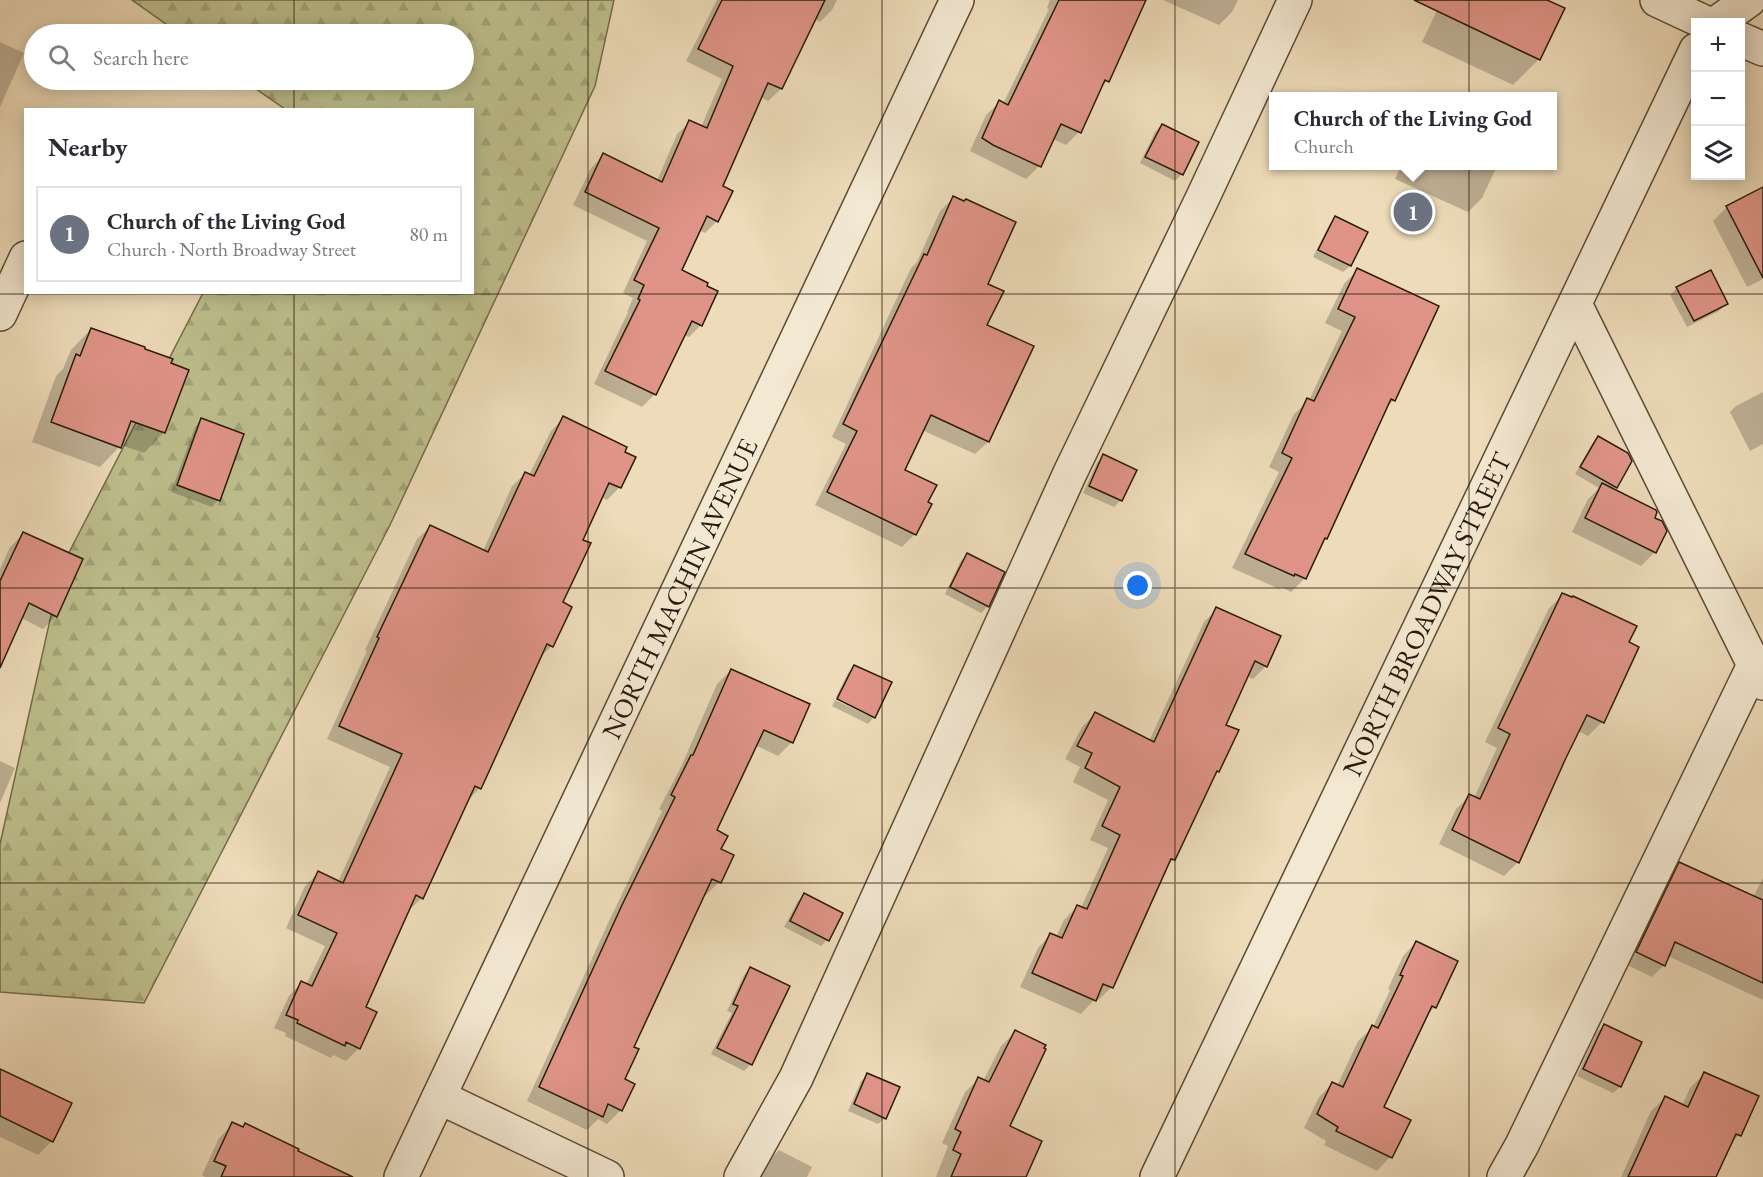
<!DOCTYPE html>
<meta charset="utf-8">
<style>
:root{--surface:#fff;--page:#f2f2f3;--text:#2b2b33;--muted:#7c7c81;--line:#e1e1e2;--accent:#db2777}
body{margin:0;font-family:"EB Garamond",serif;background:var(--page);color:var(--text)}
.controls{position:absolute;right:18px;top:18px;display:grid;overflow:hidden;border-radius:0px;box-shadow:0 3px 15px #0003}
.controls button{width:54px;height:54px;display:grid;place-items:center;padding:0;border:0;border-bottom:2px solid var(--line);background:var(--surface);color:var(--text);font:30px sans-serif}
.you{position:absolute;left:1138px;top:586px;width:21px;height:21px;margin:-15px;border:4px solid #fff;border-radius:50%;background:#1a73e8;box-shadow:0 0 0 9px #1a73e833}
.badge{display:grid;place-items:center;width:39px;height:39px;border-radius:50%;background:var(--accent);color:#fff;font-size:20px;font-weight:700}
.pin{position:absolute;translate:-50% -50%;border:3px solid #fff;box-shadow:0 2px 6px #0006}
.popup{position:absolute;left:1269px;top:92px;width:288px;height:78px;box-sizing:border-box;display:grid;place-content:center;border-radius:0px;background:var(--surface);filter:drop-shadow(0 2px 4px #0005);font-size:20px;white-space:nowrap;color:var(--muted)}
.popup b{font-size:22px;color:var(--text)}
.popup::after{content:'';position:absolute;left:50%;top:100%;margin-left:-12px;border:12px solid transparent;border-top-color:var(--surface)}
.list{margin:0;padding:0;list-style:none}
h2{display:flex;justify-content:space-between;align-items:center;height:78px;margin:0;padding:0 24px;font-size:26px}
h2 small{font-size:20px;font-weight:400;color:var(--muted)}
.list li{display:grid;grid-template-columns:39px 1fr auto;gap:18px;align-items:center;box-sizing:border-box;height:96px;margin:0 12px 12px;padding:0 12px;border:2px solid var(--line);border-radius:0px}
.list b{display:block;font-size:22px;white-space:nowrap}
.list p{margin:0;font-size:20px;white-space:nowrap;color:var(--muted)}
.list em{font-size:20px;font-style:normal;color:var(--muted)}
.icon{flex:none;width:33px;height:33px;fill:none;stroke:currentColor;stroke-width:2;stroke-linecap:round;stroke-linejoin:round}
.map{position:relative;flex:none;width:1763px;height:1177px;overflow:hidden}
.search{position:absolute;background:var(--surface);box-shadow:0 3px 15px #0003;left:24px;top:24px;width:450px;height:66px;display:flex;align-items:center;gap:15px;box-sizing:border-box;padding:0 21px;border-radius:33px;color:var(--muted);font-size:22px}
.panel{position:absolute;background:var(--surface);box-shadow:0 3px 15px #0003;left:24px;top:108px;width:450px;height:186px;border-radius:0px}
.map>svg:first-child{display:block}
</style>
<div class="map">
<svg width="1763" height="1177" viewBox="0 0 1763 1177">
<defs>
<pattern id="forest-firs" width="22" height="20" patternUnits="userSpaceOnUse" patternTransform="scale(1.5)"><rect width="22" height="20" fill="#bdbe8c"/><path d="M5 1l3.5 6h-7zM16 11l3.5 6h-7z" fill="#a2a377"/></pattern>
</defs>
<rect width="100%" height="100%" fill="#eddbb9"/>
<filter id="stains"><feTurbulence type="fractalNoise" baseFrequency=".00333" numOctaves="4"/><feColorMatrix values="0 0 0 0 .2 0 0 0 0 .09 0 0 0 0 .02 0 0 0 .5 -.17"/></filter>
<radialGradient id="worn" r=".72"><stop offset=".6" stop-color="#630" stop-opacity="0"/><stop offset="1" stop-color="#630" stop-opacity=".3"/></radialGradient>
<path fill="url(#forest-firs)" stroke="#736c4b" stroke-width="1.5" d="M132,0H614L595,86L390,525L144,1003L0,992V844L62,566L203,293L472,292V110L285,109L243,80H464V34H180Z"/>
<g fill="#0003">
<path d="M717,0H837L832,10L820,22L814,19L781,89L768,101L760,97L721,187L717,221L705,233L699,230L680,271L701,325L689,337L683,335L655,394L642,407L594,384L628,312H627L633,298L623,293L647,241L573,205L591,168L604,155L657,181L677,134L690,122L701,127L722,79L686,61Z"/>
<path d="M1050,0H1145L1107,81L1098,90L1079,132L1066,145L1053,139L1039,166L1026,179L970,151L986,115L1000,102L1003,104L1049,9L1047,8Z"/>
<path d="M1163,0H1238L1232,12L1219,25Z"/>
<path d="M1442,0H1544L1539,59L1513,85L1422,42Z"/>
<path d="M0,42L24,53L0,107Z"/>
<path d="M1162,125L1182,174L1175,181L1140,163L1155,132Z"/>
<path d="M1401,166H1497L1482,198L1468,212L1395,179Z"/>
<path d="M1763,189V279L1747,287L1713,221L1727,207Z"/>
<path d="M953,198L986,285L985,326L1032,347L988,442L975,454L922,430L903,471L926,502L915,534L902,547L815,505L846,444L832,437L911,268L917,262L940,211Z"/>
<path d="M1335,218L1366,233L1350,266L1343,272L1313,257L1329,225Z"/>
<path d="M1357,270L1394,400L1384,410L1326,538L1321,543L1305,578L1291,592L1281,587L1279,589L1232,568L1279,472L1269,467L1294,414L1309,400L1342,331L1325,323L1344,284Z"/>
<path d="M1677,288L1726,304L1719,311L1687,327L1670,295Z"/>
<path d="M91,329L164,432L144,453L121,445L100,467L32,442L56,376L63,369L71,350Z"/>
<path d="M1763,392V444L1750,451L1730,412L1736,406Z"/>
<path d="M563,418L620,487L607,500L601,497L581,541L561,603L552,646L538,659L480,788L467,801L422,898L409,910L364,1008L359,1048L346,1061L333,1055L331,1058L285,1036L286,1033L274,1028L289,996L301,983L306,985L325,946L286,928L305,886L318,873L338,882L390,767L327,739L367,651L365,650L417,539L430,527L483,551L512,486L525,474L529,475L551,431Z"/>
<path d="M202,420L218,500L212,507L171,492L195,427Z"/>
<path d="M1598,438L1615,487L1612,490L1653,518L1655,552L1641,566L1572,532L1588,499L1599,488L1575,474L1592,444Z"/>
<path d="M1104,456L1121,500L1114,507L1083,493L1097,463Z"/>
<path d="M23,534L56,616L43,629L21,618L0,664V569L10,547Z"/>
<path d="M967,555L988,606L981,613L945,594L960,562Z"/>
<path d="M1563,595L1627,643L1602,722L1588,736L1578,731L1518,862L1504,876L1439,844L1456,809L1469,796L1474,798L1497,748L1485,742L1549,608Z"/>
<path d="M1217,609L1266,666L1253,679L1247,676L1224,725L1218,771L1212,777L1173,859L1166,867L1112,987L1098,1000L1095,999L1081,1014L1020,987L1038,948L1051,934L1056,937L1064,920L1077,907L1081,908L1108,848L1090,840L1108,800L1073,782L1080,767L1065,759L1082,727L1095,714L1149,741L1204,622Z"/>
<path d="M854,666L890,683L874,718V715L836,697L848,673Z"/>
<path d="M731,670L792,742L778,756L755,745L715,831L719,850L732,856L719,882L705,896L703,895L632,1048L623,1080L621,1110L607,1124L598,1119L587,1130L527,1101L609,921L662,811L659,809L681,767L717,684Z"/>
<path d="M835,700L873,718L868,724L832,706Z"/>
<path d="M0,761L15,768L0,803Z"/>
<path d="M1680,864L1753,897L1763,878V1000L1668,956L1664,965L1652,977L1625,964L1668,876Z"/>
<path d="M805,895L827,940L821,946L784,927L798,901Z"/>
<path d="M1416,942L1435,1007L1426,1016L1382,1107L1390,1157L1377,1171L1324,1145L1326,1141L1304,1128L1319,1097L1333,1083L1337,1086L1358,1041L1373,1027L1390,990L1388,989L1403,956Z"/>
<path d="M751,968L788,987L751,1064L744,1071L711,1054L732,1013L727,1011L744,975Z"/>
<path d="M1604,1026L1640,1043L1620,1087L1613,1093L1577,1076L1597,1032Z"/>
<path d="M1015,1032L1042,1048L1008,1127L1024,1177H936L948,1146L942,1143L965,1092L979,1079L983,1081L1001,1046Z"/>
<path d="M0,1070L52,1141L38,1155L0,1137Z"/>
<path d="M1704,1074L1739,1135L1728,1146L1714,1177H1621L1651,1111L1665,1098L1682,1106L1690,1088Z"/>
<path d="M868,1075L885,1118L878,1124L848,1111L861,1081Z"/>
<path d="M233,1124L299,1177H205L202,1175L219,1138Z"/>
<path d="M779,1150L812,1167L807,1177H759L765,1164Z"/>
</g>
<g fill="#df9487" stroke="#291b0a" stroke-width="1.5">
<path d="M722,0H825L782,89L768,83L723,186L733,191L718,222L707,216L682,270L708,283L707,286L718,291L702,326L692,321L656,395L605,371L640,300L638,299L644,285L634,280L659,228L585,192L603,153L662,182L689,120L707,128L733,66L698,49Z"/>
<path d="M1059,0H1146L1109,82L1105,80L1081,133L1061,124L1041,167L993,145L982,138L999,100L1008,105Z"/>
<path d="M1414,0H1547L1565,8L1540,60Z"/>
<path d="M1162,124L1199,142L1183,175L1145,157Z"/>
<path d="M1763,187V278L1726,206Z"/>
<path d="M953,196L964,201L966,199L1016,222L988,284L1004,291L987,325L1034,346L989,442L931,415L905,470L937,485L928,502L932,504L916,535L827,492L857,431L843,424L924,254L927,255Z"/>
<path d="M1335,216L1368,232L1351,266L1318,250Z"/>
<path d="M1357,268L1439,306L1395,401L1391,399L1327,539L1325,538L1306,579L1295,574L1294,576L1245,554L1292,458L1282,453L1307,398L1314,401L1355,317L1338,309Z"/>
<path d="M1711,270L1728,304L1694,321L1676,287Z"/>
<path d="M91,328L145,347V349L173,359L171,363L189,370L165,433L131,421L121,448L51,422L76,354L80,356Z"/>
<path d="M563,416L627,447L625,452L636,457L621,488L609,483L583,540L591,543L563,602L572,607L553,647L547,644L481,789L475,786L423,899L416,895L366,1007L377,1012L360,1049L346,1042L345,1046L297,1023L298,1020L286,1015L301,981L312,986L337,933L298,915L318,871L343,883L402,754L339,726L379,638L377,637L430,525L488,552L525,472L534,476Z"/>
<path d="M201,418L244,434L220,501L177,485Z"/>
<path d="M1598,436L1628,453L1632,461L1617,488L1580,467Z"/>
<path d="M1103,454L1137,470L1122,501L1089,486Z"/>
<path d="M1602,483L1656,510L1657,512L1655,518L1662,521L1667,531L1656,553L1585,518Z"/>
<path d="M23,532L83,559L57,617L29,603L0,668V581Z"/>
<path d="M967,553L1005,572L989,607L950,587Z"/>
<path d="M1562,593L1572,597L1573,596L1637,626L1629,642L1639,647L1604,723L1587,715L1565,760L1519,863L1452,830L1469,794L1480,799L1510,734L1498,728Z"/>
<path d="M1216,607L1281,636L1267,667L1255,661L1226,725L1239,730L1219,772L1217,771L1175,860L1171,859L1113,988L1103,984L1096,1001L1032,973L1050,933L1062,938L1077,905L1087,909L1120,835L1102,826L1120,787L1085,768L1092,753L1077,746L1095,712L1154,742Z"/>
<path d="M854,665L892,682L875,718L837,699Z"/>
<path d="M731,669L810,704L793,743L764,730L717,830L728,836L721,849L734,855L721,883L712,879L634,1047L639,1049L625,1079L635,1084L622,1111L608,1104L603,1117L539,1087L622,905L675,797L671,795L691,755H693Z"/>
<path d="M1679,862L1763,900V983L1675,942L1665,966L1636,952Z"/>
<path d="M804,893L843,913L829,941L790,921Z"/>
<path d="M1416,941L1458,961L1436,1008L1432,1006L1384,1107L1411,1120L1392,1158L1336,1131L1338,1127L1317,1114L1332,1082L1343,1087L1372,1025L1378,1028L1403,976L1400,975Z"/>
<path d="M750,967L790,986L752,1065L717,1048L738,1006L733,1004Z"/>
<path d="M1604,1024L1642,1042L1621,1087L1583,1069Z"/>
<path d="M1015,1030L1046,1045L1044,1048L1046,1049L1010,1126L1042,1141L1026,1177H951L961,1154L953,1150L961,1132L955,1129L978,1077L989,1082Z"/>
<path d="M0,1069L72,1103L53,1142L0,1116Z"/>
<path d="M1704,1072L1759,1096L1741,1136L1736,1134L1716,1177H1628L1665,1096L1688,1107Z"/>
<path d="M867,1073L900,1087L886,1119L854,1104Z"/>
<path d="M232,1122L243,1127L245,1123L299,1149L298,1151L353,1177H221L226,1166L214,1161Z"/>
</g>
<g fill="none" stroke-linecap="round" stroke-linejoin="round">
<defs>
<g id="minor">
<path d="M1657,0L1704,22"/>
<path d="M1718,22L1749,0"/>
<path d="M1740,39L1763,49"/>
<path d="M1575,304L1763,683"/>
<path d="M0,314L26,258"/>
<path d="M439,1097L607,1177"/>
<path id="s1" d="M401,1177L957,0"/>
<path d="M741,1177L796,1078L1070,473L1203,197L1295,0"/>
<path id="s2" d="M1157,1177L1696,50"/>
<path d="M1504,1177L1522,1145L1754,665"/>
</g>
</defs>
<use href="#minor" stroke="#5a4b36" stroke-width="36"/>
<use href="#minor" stroke="#f3e8d2" stroke-width="33"/>
</g>
<path fill="none" stroke="#291b0a" stroke-width="1.5" stroke-opacity="0.55" d="M294,0V34M588,0V1177M882,0V1177M1175,0V1177M1469,0V1177M294,80V110M294,292V1177M0,294H1763M0,588H1763M0,883H1763"/>
<g text-anchor="middle" dominant-baseline="central" stroke-width="5" stroke-linejoin="round" paint-order="stroke">
<g font-size="27" fill="#291b0a" stroke="#f3e8d2">
<text stroke="none"><textPath href="#s1" startOffset="651">NORTH MACHIN AVENUE</textPath></text>
<text stroke="none"><textPath href="#s2" startOffset="624">NORTH BROADWAY STREET</textPath></text>
</g>
</g>
<rect width="100%" height="100%" filter="url(#stains)"/>
<rect width="100%" height="100%" fill="url(#worn)"/>
</svg>
<div class="controls">
<button>+</button>
<button>−</button>
<button><svg class="icon" aria-label="layers" viewBox="0 0 24 24"><path d="M12 4l9 5-9 5-9-5zM3 14l9 5 9-5"/></svg></button>
</div>
<div class="you"></div>
<div class="pin badge" style="left:1413px;top:212px;background:#6b7280">1</div>
<div class="popup"><b>Church of the Living God</b>Church</div>
<div class="search"><svg class="icon" aria-label="search" viewBox="0 0 24 24"><circle cx="10" cy="10" r="6"/><path d="M15 15l6 6"/></svg>Search here</div>
<section class="panel">
<h2>Nearby<small></small></h2>
<ul class="list">
<li><span class="badge" style="background:#6b7280">1</span><div><b>Church of the Living God</b><p>Church · North Broadway Street</p></div><em>80 m</em></li>
</ul>
</section>
</div>
